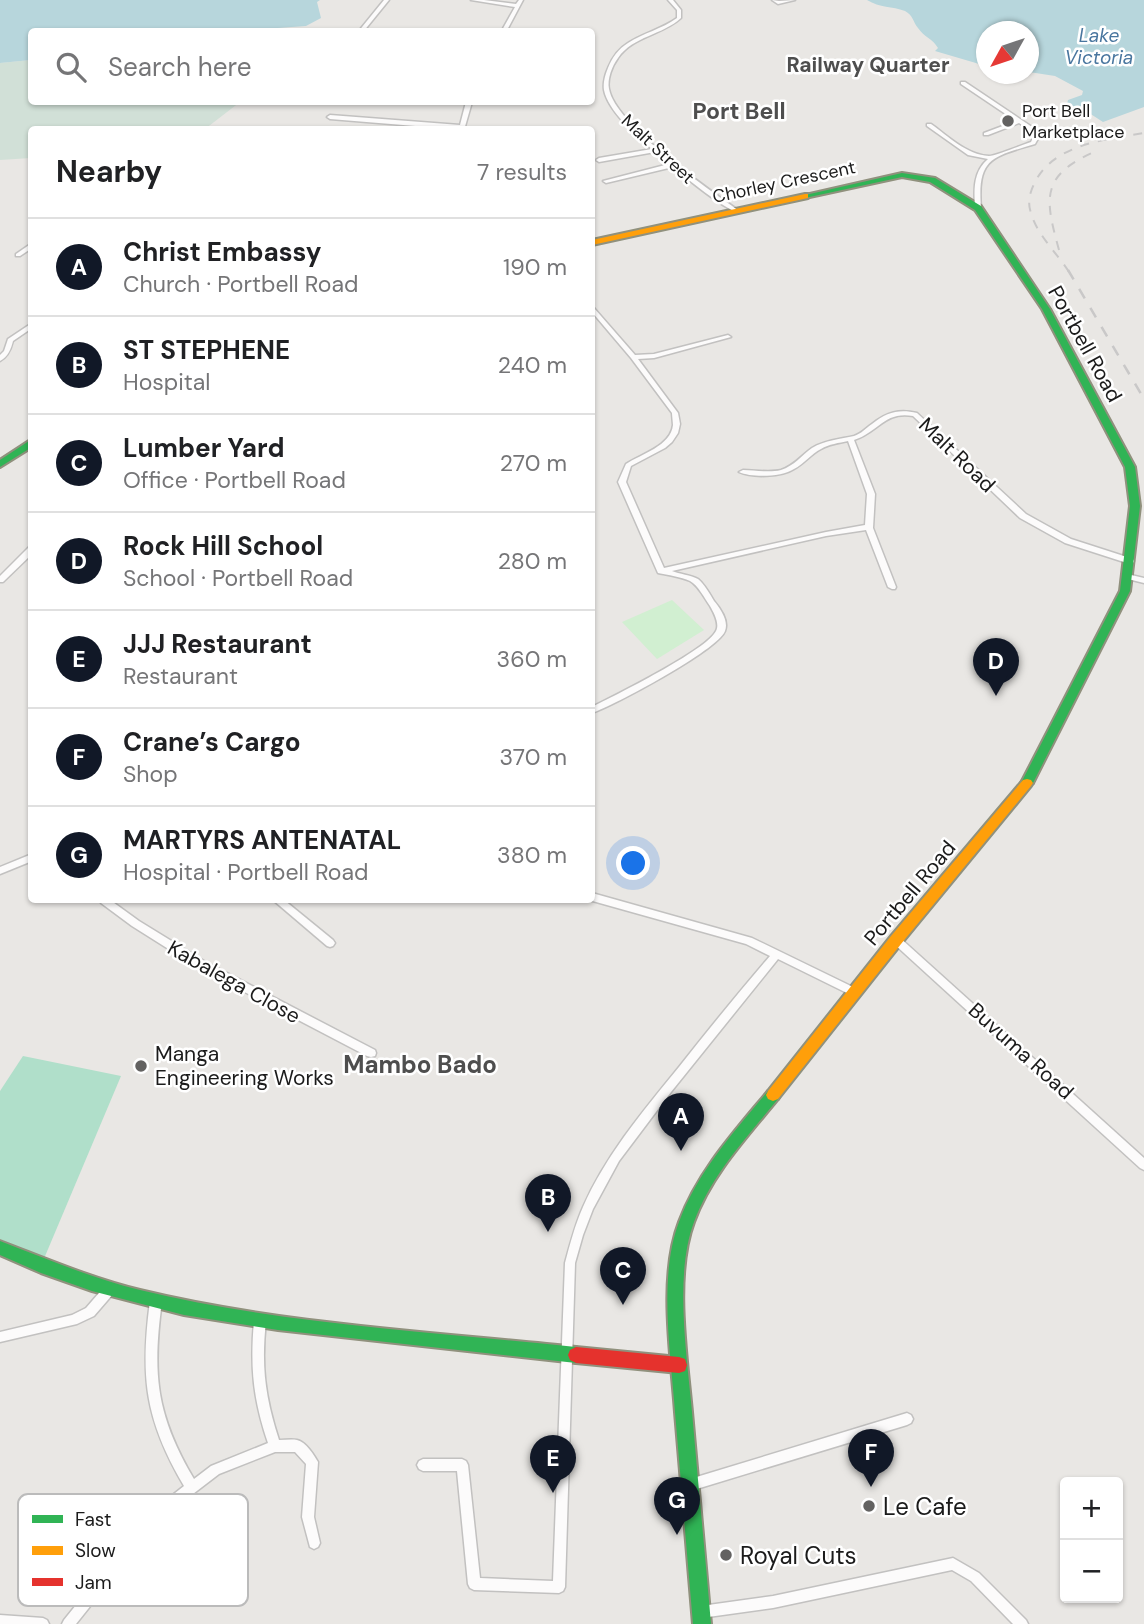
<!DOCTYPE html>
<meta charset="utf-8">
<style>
:root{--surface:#fff;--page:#f2f2f2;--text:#202124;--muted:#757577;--line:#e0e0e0;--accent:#111827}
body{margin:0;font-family:"DM Sans",sans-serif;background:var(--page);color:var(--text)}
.controls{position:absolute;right:21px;bottom:21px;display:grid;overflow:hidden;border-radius:7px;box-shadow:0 2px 5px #0004}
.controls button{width:63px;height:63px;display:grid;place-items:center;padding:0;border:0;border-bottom:2px solid var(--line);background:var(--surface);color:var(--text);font:35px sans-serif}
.compass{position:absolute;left:976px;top:21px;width:63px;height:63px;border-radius:50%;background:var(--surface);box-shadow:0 2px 5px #0004;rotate:230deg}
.you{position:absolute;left:634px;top:864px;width:24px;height:24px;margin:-18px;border:5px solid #fff;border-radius:50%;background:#1a73e8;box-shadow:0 0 0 10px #1a73e833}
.badge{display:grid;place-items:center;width:46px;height:46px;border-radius:50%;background:var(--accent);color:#fff;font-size:23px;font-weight:700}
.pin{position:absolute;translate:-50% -58px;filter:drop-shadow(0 2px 4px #0008)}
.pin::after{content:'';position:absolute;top:37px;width:24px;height:21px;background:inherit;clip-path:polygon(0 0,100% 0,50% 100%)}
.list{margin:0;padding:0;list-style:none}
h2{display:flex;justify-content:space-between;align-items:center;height:91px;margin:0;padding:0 28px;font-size:30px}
h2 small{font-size:23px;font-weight:400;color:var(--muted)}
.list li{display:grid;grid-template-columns:46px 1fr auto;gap:21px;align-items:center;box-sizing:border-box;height:98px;padding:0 28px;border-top:2px solid var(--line)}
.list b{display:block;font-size:26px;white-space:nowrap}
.list p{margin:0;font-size:23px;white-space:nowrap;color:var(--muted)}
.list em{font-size:23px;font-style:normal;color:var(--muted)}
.icon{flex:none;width:38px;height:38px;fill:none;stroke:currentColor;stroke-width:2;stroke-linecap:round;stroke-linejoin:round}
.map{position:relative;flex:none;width:1144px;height:1624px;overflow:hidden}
.search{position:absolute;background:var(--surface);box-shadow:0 2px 5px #0004;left:28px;top:28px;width:567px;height:77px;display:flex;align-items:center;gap:18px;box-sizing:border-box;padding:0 24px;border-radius:7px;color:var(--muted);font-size:26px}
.panel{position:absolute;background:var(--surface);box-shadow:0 2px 5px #0004;left:28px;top:126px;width:567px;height:777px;border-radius:7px}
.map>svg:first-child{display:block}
</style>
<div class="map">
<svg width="1144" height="1624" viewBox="0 0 1144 1624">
<rect width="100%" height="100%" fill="#e9e7e4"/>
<path fill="#d1e0d7" d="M31,60L32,102H240L205,129L32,130L31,158L0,160V63Z"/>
<path fill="#d1efd1" d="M672,600L704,630L657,659L622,622Z"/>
<path fill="#b0dfca" d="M23,1056L121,1076L43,1261L0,1239V1091Z"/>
<g fill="#b7d6dc">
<path d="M0,0H320L317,2L321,18L306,26L278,28L277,32H32L31,60L0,63Z"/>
<path d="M867,0H1144V107L1103,122L1086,111H1078L1075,107L1067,104L1068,100L1082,95L1083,91L1055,76L1029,72L1028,32H986V66L935,51L938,48C933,39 924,37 918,28C913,22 913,15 905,11C892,6 880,8 867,0Z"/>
</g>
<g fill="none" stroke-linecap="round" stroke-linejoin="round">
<defs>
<g id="street">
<path d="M384,0H389L363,32H358Z"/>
<path d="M471,0H484L516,4L519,0H523L506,32H501L515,7Z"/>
<path d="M668,0H673L681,10V18C663,35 633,36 618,58C612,66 607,79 609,89C615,124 708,189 738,210V212C725,210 685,177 673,167L606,183L603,181L669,164L655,152L599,162L596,160L599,158L652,149C636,135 608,111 604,90C603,83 605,75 608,68C612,58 618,49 628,43C643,33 662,29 677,18V10Z"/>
<path d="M772,0L779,1L795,0L778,4Z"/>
<path d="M961,82H965L1041,133L1035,144C992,157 977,158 981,208L978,210L975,208C974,189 973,172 988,159L968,155L927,126V124H931C948,136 967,155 989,156C995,156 1022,145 1031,142L1035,133L1019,123L988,135H984V133L1016,121L961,84Z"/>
<path d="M466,102H472L464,130L330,119L327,117L330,115L460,125Z"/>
<path d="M32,243V248L20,256H16V254Z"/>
<path d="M592,307L594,308L635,355L654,354L728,335L731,337L654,358L638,359L678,413L680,424L678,433L672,442L665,448L631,466L626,482L664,568L826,532L865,525L867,494L848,441C839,443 829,444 821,449C811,454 804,464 794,469C782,477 752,478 739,472L743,470C755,470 769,473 781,470C794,466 802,455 812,448C825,440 841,439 854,436C861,434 866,428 872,424C887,412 899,409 917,413L1026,514L1071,539L1133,559L1134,561L1133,563H1127L1065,543L1020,518L913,416C884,411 879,432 854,440L875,494L873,528L896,587L895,589H892L888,587L866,530L826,536L672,571C679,574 691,575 698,579C704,584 710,594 714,601C720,608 729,621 725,631C718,650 613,706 592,713V707C614,696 707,650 716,631C720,624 714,613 710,606C705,599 698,585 690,581C681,577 668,575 658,573L618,482L626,464C641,454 671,446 673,425C673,424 672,414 672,413L631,358L592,312Z"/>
<path d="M32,323V328L13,341C11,349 8,357 0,361V355L4,351L8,339Z"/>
<path d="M29,547H32V554L3,582H0V576Z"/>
<path d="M1124,574H1127L1144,578V583L1124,578L1123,576Z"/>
<path d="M32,854V861L0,874V867Z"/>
<path d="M592,893L752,938L857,989L859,992L857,995L854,996L851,995L778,959L671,1092L619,1161L593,1209L583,1235L575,1263L565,1587L563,1591L559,1593L474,1590L470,1588L468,1584L457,1471H423L419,1469L417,1465L419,1461L423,1459H462L466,1461L468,1465L480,1578L553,1581L565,1263C570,1244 575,1225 583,1207C606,1155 643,1111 679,1067C709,1029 739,992 770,956L746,944L589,900H592Z"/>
<path d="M99,900H110L139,921L204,961L375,1050L376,1053L375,1056L371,1057L367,1056L197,967L132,926L101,903Z"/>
<path d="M273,900H284L333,940L335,943L333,946L330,947L327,946Z"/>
<path d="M896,936L899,937L1144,1158V1170L1140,1168L893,943L891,940L893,937Z"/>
<path d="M109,1285L113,1286L115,1290L113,1294L94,1316L77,1324L0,1342V1332L72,1315L86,1308L105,1286Z"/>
<path d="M156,1296L160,1297L162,1301C152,1374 156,1415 194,1479L211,1466L268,1443C253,1399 250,1367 254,1321L256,1317L260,1316L264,1317L266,1321C261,1366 265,1397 279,1440C285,1440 292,1439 297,1440C306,1442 314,1455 318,1462L314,1517L320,1543L318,1547L314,1549L310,1547L302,1517L306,1464L295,1452H275L219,1474L159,1520L76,1624H62L64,1620L151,1512L184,1486C145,1420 140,1377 150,1301L152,1297Z"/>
<path d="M907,1413L911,1415L913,1419L911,1423L907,1425L690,1491L686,1489L684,1485L686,1481L690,1479Z"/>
<path d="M953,1558L979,1573L1026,1620L1028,1624H1013L971,1581L952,1570L773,1608L701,1618L697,1616L695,1612L697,1608L701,1606L773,1596Z"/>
<path d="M0,1615L43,1618L47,1620L49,1624H0Z"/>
</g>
<g id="fast">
<path d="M902,173L935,178L981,206L1050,309L1135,467L1140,506L1130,591L1033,783L1027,787L1021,783L1120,591L1130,506L1125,467L1042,309L975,210L930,182L902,177L805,198L801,196Z"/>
<path d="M32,439V447L0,467V460Z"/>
<path d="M773,1089L778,1091L780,1095L778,1099C747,1137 711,1175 694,1222C674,1275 687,1356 692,1412C698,1483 705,1553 711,1624H693C687,1553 681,1483 675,1412C671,1355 658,1277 679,1222C698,1171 734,1132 768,1091Z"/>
<path d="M0,1241C47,1259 91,1278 140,1290C280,1324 433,1332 576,1347L582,1350L584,1355L582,1360L576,1363L278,1330L184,1315L92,1291L41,1273L0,1255Z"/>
</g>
<g id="slow">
<path d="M805,194H808V198L592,245V240Z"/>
<path d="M1027,779L1031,780L1033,783L1031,786L901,944L778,1099L773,1101L768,1099L766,1095L768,1091L891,936L1023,780Z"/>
</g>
<path id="jam" d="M576,1347L679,1357L685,1359L687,1365L685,1371L679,1373L576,1363L570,1360L568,1355L570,1350Z"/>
</defs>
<use href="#street" stroke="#c2c1c0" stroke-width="3"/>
<use href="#fast" stroke="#90917d" stroke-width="4"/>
<use href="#slow" stroke="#90917d" stroke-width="4"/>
<use href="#jam" stroke="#90917d" stroke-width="4"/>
<use href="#street" fill="#fcfbfb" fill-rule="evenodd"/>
<use href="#fast" fill="#30b455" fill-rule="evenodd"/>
<use href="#slow" fill="#ff9f0a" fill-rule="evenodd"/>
<use href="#jam" fill="#e5322d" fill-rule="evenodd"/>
<g stroke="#c9c8c8" stroke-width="2" stroke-dasharray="9 9" stroke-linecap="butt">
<path d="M1059,250C1045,199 1040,176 1094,152"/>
<path d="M1069,272C1057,253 1037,235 1031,213C1027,202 1030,192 1035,182C1054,144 1107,139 1144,133"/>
</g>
<path stroke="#c9c8c8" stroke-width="2.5" stroke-dasharray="11 11" stroke-linecap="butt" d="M1068,270L1144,399"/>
</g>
<g fill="#636261" stroke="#fff" stroke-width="2.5">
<circle cx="1008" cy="121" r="7"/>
<circle cx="141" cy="1066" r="7"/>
<circle cx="869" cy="1506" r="7"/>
<circle cx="726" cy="1555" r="7"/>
</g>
<g text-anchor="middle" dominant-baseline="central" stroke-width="5" stroke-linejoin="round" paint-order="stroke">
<g font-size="18" fill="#1b1b1b" stroke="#fff" text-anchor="start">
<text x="1022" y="111">Port Bell<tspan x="1022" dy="21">Marketplace</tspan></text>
</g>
<g font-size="18" fill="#1b1b1b" stroke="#fff">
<text transform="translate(658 149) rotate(43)">Malt Street</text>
<text transform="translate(784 182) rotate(-12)">Chorley Crescent</text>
</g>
<g font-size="19" font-style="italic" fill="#49769f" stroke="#fff">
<text x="1099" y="35">Lake<tspan x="1099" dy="22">Victoria</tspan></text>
</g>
<g font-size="21" font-weight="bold" fill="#4e4e4e" stroke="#fff">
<text x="868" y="65">Railway Quarter</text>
</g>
<g font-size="21" fill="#1b1b1b" stroke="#fff">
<text transform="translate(1085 344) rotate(61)">Portbell Road</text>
<text transform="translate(957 455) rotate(44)">Malt Road</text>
<text transform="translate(910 893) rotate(-50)">Portbell Road</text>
<text transform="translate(234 982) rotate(29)">Kabalega Close</text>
<text transform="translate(1021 1051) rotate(42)">Buvuma Road</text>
</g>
<g font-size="21" fill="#1b1b1b" stroke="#fff" text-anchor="start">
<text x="155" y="1054">Manga<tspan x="155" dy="24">Engineering Works</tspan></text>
</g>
<g font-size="23" font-weight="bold" fill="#4e4e4e" stroke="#fff">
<text x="739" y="111">Port Bell</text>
</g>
<g font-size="24" font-weight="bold" fill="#4e4e4e" stroke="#fff">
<text x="420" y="1064">Mambo Bado</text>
</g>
<g font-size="24" fill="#1b1b1b" stroke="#fff" text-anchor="start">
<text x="883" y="1506">Le Cafe</text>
<text x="740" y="1555">Royal Cuts</text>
</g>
</g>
<rect x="18" y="1494" width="230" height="112" rx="10" fill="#fff" stroke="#bbb" stroke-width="2"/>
<rect x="32" y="1515" width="31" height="8" fill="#30b455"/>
<rect x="32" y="1546" width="31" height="9" fill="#ff9f0a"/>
<rect x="32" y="1578" width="31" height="8" fill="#e5322d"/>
<g font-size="19" fill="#1b1b1b">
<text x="75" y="1526">Fast</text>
<text x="75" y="1557">Slow</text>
<text x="75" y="1589">Jam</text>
</g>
</svg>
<div class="controls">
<button>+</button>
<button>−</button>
</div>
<svg class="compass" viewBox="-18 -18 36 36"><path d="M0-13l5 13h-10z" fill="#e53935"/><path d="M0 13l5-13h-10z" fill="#757577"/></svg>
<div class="you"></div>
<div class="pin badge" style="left:681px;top:1151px">A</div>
<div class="pin badge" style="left:548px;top:1232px">B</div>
<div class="pin badge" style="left:623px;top:1305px">C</div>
<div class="pin badge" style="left:996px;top:696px">D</div>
<div class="pin badge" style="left:553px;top:1493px">E</div>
<div class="pin badge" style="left:871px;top:1487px">F</div>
<div class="pin badge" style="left:677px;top:1535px">G</div>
<div class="search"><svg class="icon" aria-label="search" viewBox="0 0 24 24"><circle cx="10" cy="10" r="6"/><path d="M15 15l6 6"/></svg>Search here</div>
<section class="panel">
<h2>Nearby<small>7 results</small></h2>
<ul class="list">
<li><span class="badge">A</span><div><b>Christ Embassy</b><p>Church · Portbell Road</p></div><em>190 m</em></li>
<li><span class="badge">B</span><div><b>ST STEPHENE</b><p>Hospital</p></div><em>240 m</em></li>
<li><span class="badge">C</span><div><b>Lumber Yard</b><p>Office · Portbell Road</p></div><em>270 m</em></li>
<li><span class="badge">D</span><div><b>Rock Hill School</b><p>School · Portbell Road</p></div><em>280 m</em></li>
<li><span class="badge">E</span><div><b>JJJ Restaurant</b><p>Restaurant</p></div><em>360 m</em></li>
<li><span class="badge">F</span><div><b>Crane’s Cargo</b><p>Shop</p></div><em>370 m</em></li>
<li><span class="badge">G</span><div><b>MARTYRS ANTENATAL</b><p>Hospital · Portbell Road</p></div><em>380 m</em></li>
</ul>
</section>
</div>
